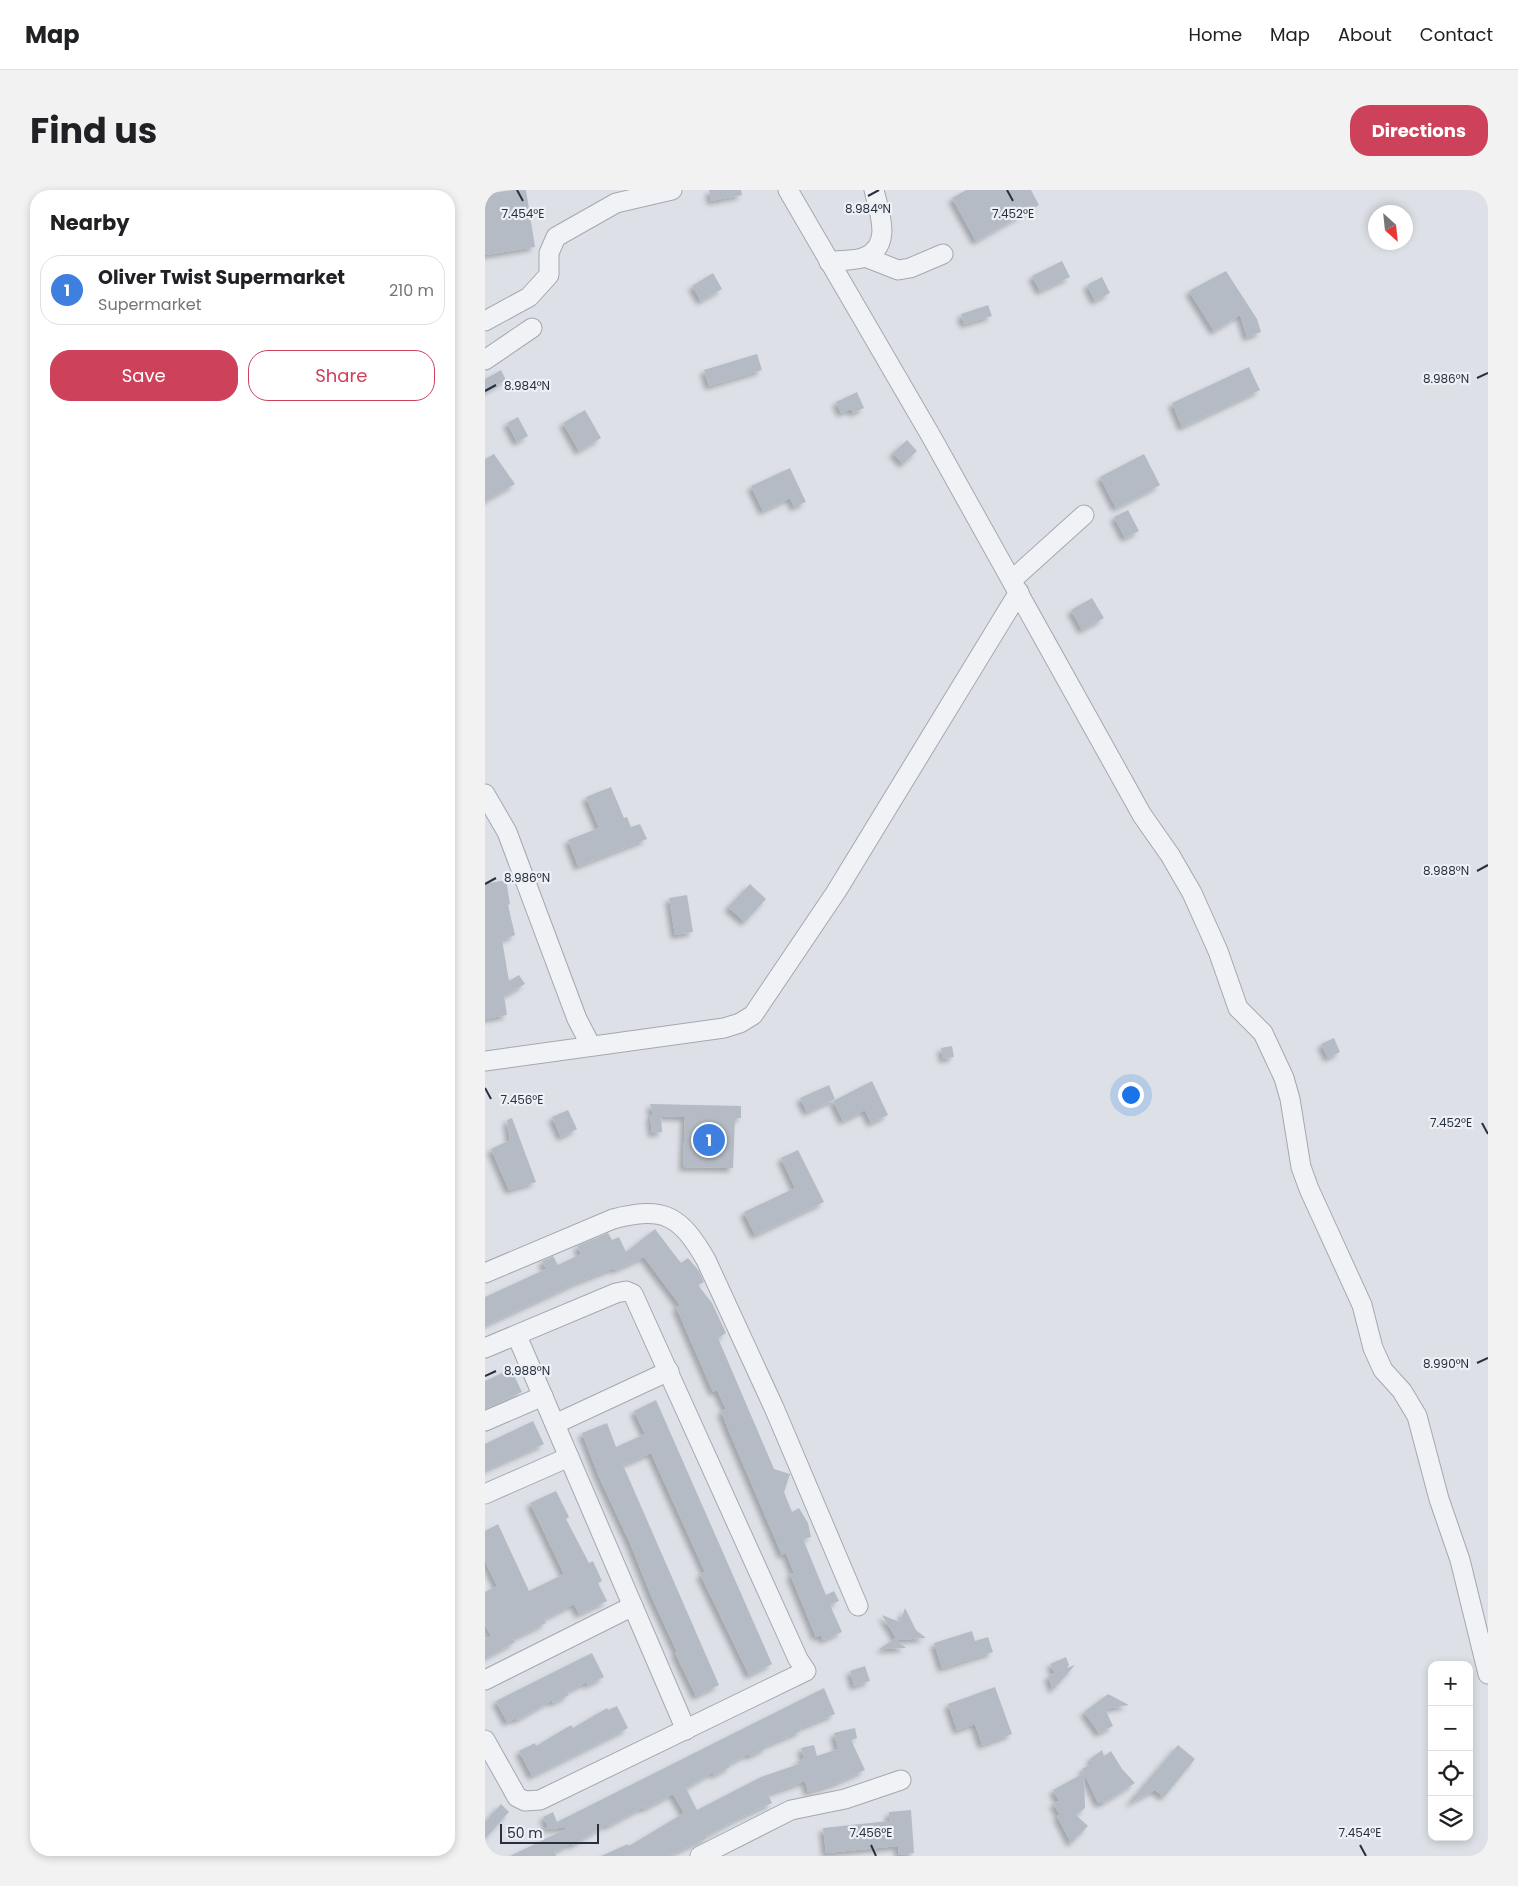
<!DOCTYPE html>
<meta charset="utf-8">
<style>
:root{--surface:#fff;--page:#f2f2f2;--text:#202124;--muted:#757577;--line:#e0e0e0;--accent:#ce415a}
body{margin:0;font-family:Poppins,sans-serif;background:var(--page);color:var(--text)}
.controls{position:absolute;right:15px;bottom:15px;display:grid;overflow:hidden;border-radius:10px;box-shadow:0 2px 8px #0003}
.controls button{width:45px;height:45px;display:grid;place-items:center;padding:0;border:0;border-bottom:1px solid var(--line);background:var(--surface);color:var(--text);font:25px sans-serif}
.compass{position:absolute;left:883px;top:15px;width:45px;height:45px;border-radius:50%;background:var(--surface);box-shadow:0 2px 8px #0003;rotate:153deg}
.scale{position:absolute;left:15px;bottom:12px;width:99px;box-sizing:border-box;padding-left:5px;border:2px solid #27303e;border-top:0;font-size:14px;line-height:18px;white-space:nowrap;color:#27303e;-webkit-text-stroke:4px #edf0f5;paint-order:stroke}
.you{position:absolute;left:645px;top:904px;width:18px;height:18px;margin:-12px;border:4px solid #fff;border-radius:50%;background:#1a73e8;box-shadow:0 0 0 8px #1a73e833}
.badge{display:grid;place-items:center;width:32px;height:32px;border-radius:50%;background:var(--accent);color:#fff;font-size:16px;font-weight:700}
.pin{position:absolute;translate:-50% -50%;border:2px solid #fff;box-shadow:0 1px 5px #0006}
.list{margin:0;padding:0;list-style:none}
h2{display:flex;justify-content:space-between;align-items:center;height:65px;margin:0;padding:0 20px;font-size:21px}
h2 small{font-size:16px;font-weight:400;color:var(--muted)}
.list li{display:grid;grid-template-columns:32px 1fr auto;gap:15px;align-items:center;box-sizing:border-box;height:70px;margin:0 10px 10px;padding:0 10px;border:1px solid var(--line);border-radius:20px}
.list b{display:block;font-size:19px;white-space:nowrap}
.list p{margin:0;font-size:16px;white-space:nowrap;color:var(--muted)}
.list em{font-size:16px;font-style:normal;color:var(--muted)}
.actions{display:flex;gap:10px;padding:15px 20px}
.actions a{flex:1;padding:11px 0;border:1px solid var(--accent);border-radius:20px;text-align:center;font-size:18px;color:var(--accent)}
.actions .main{background:var(--accent);color:#fff}
.icon{flex:none;width:28px;height:28px;fill:none;stroke:currentColor;stroke-width:2;stroke-linecap:round;stroke-linejoin:round}
.map{position:relative;flex:none;width:1003px;height:1666px;overflow:hidden;border-radius:20px}
header{display:flex;align-items:center;gap:30px;box-sizing:border-box;height:70px;padding:0 25px;background:var(--surface);border-bottom:1px solid var(--line)}
header strong{font-size:24px}
nav{display:flex;gap:28px;margin-inline-start:auto;font-size:18px}
.intro{display:flex;align-items:center;justify-content:space-between;box-sizing:border-box;height:120px;padding:0 30px}
h1{margin:0;font-size:35px}
.button{padding:12px 22px;border-radius:20px;background:var(--accent);color:#fff;font-size:18px;font-weight:700}
main{display:flex;gap:30px;padding:0 30px}
aside{flex:1;background:var(--surface);border-radius:20px;box-shadow:0 2px 8px #0003}
.map>svg:first-child{display:block}
</style>
<header>
<strong>Map</strong>
<nav><a>Home</a><a>Map</a><a>About</a><a>Contact</a></nav>
</header>
<div class="intro"><h1>Find us</h1><a class="button">Directions</a></div>
<main>
<aside>
<h2>Nearby<small></small></h2>
<ul class="list">
<li><span class="badge" style="background:#3f7fe0">1</span><div><b>Oliver Twist Supermarket</b><p>Supermarket</p></div><em>210 m</em></li>
</ul>
<div class="actions"><a class="main">Save</a><a>Share</a></div>
</aside>
<div class="map">
<svg width="1003" height="1666" viewBox="0 0 1003 1666">
<defs>
<filter id="shadow"><feDropShadow dx="-4" dy="4" stdDeviation="2.5" flood-color="#0004"/></filter>
</defs>
<rect width="100%" height="100%" fill="#dde1e7"/>
<g fill="#b5bbc4" filter="url(#shadow)">
<path d="M28,0H41L50,57L0,65V4Z"/>
<path d="M224,0H256L257,5L226,11Z"/>
<path d="M481,0H546L554,15L491,51L467,8Z"/>
<path d="M577,71L585,87L555,101L547,86Z"/>
<path d="M741,81L772,129L776,142L762,147L755,125L729,141L704,101Z"/>
<path d="M228,83L237,99L216,111L207,96Z"/>
<path d="M617,87L625,103L610,111L602,95Z"/>
<path d="M503,115L507,126L479,134L476,124Z"/>
<path d="M272,164L277,180L224,196L219,180Z"/>
<path d="M764,177L775,200L697,237L687,213Z"/>
<path d="M16,180L21,190L0,202V189Z"/>
<path d="M372,202L379,218L368,223L366,219L356,223L351,212Z"/>
<path d="M100,220L116,248L94,261L78,233Z"/>
<path d="M33,227L43,246L32,252L22,233Z"/>
<path d="M422,250L432,261L418,274L408,263Z"/>
<path d="M9,264L30,294L0,311V269Z"/>
<path d="M659,264L675,295L631,318L615,287Z"/>
<path d="M305,278L321,312L309,317L305,308L278,321L266,296Z"/>
<path d="M643,320L654,341L640,348L629,327Z"/>
<path d="M607,408L619,428L597,440L586,420Z"/>
<path d="M126,597L139,628L142,627L146,637L155,634L162,649L93,676L83,650L114,638L101,607Z"/>
<path d="M21,690L25,714L23,715L30,745L17,750L24,791L34,785L40,794L19,806L22,825L0,829V694Z"/>
<path d="M265,694L281,709L260,732L243,717Z"/>
<path d="M202,705L208,742L190,745L184,708Z"/>
<path d="M849,848L855,862L843,868L836,854Z"/>
<path d="M467,856L469,867L458,869L456,858Z"/>
<path d="M387,891L403,925L386,933L380,920L358,931L348,911Z"/>
<path d="M344,895L350,909L322,922L315,908Z"/>
<path d="M165,914L256,916V928H250L248,978L198,977L200,927L176,926L177,942L167,943L165,925H168Z"/>
<path d="M83,920L92,939L76,947L67,927Z"/>
<path d="M27,928L51,992L24,1000L6,959L25,950L22,930Z"/>
<path d="M313,960L339,1012L270,1045L259,1022L310,998L296,968Z"/>
<path d="M170,1039L196,1073L203,1068L214,1081L219,1092L213,1095L227,1113L241,1143L233,1148L289,1279L305,1284L299,1302L307,1322L314,1318L323,1333L326,1347L318,1349L341,1405L349,1401L354,1411L345,1415L357,1442L338,1450L336,1445L331,1447L305,1384L309,1383L301,1363L297,1365L243,1239L236,1221L241,1219L232,1200L228,1202L191,1117L195,1115L159,1067L130,1080L129,1078L93,1092L0,1135V1107L61,1079L57,1071L68,1066L73,1075L96,1064L92,1056L123,1043L127,1050L134,1047L141,1062Z"/>
<path d="M26,1179L37,1202L0,1219V1191Z"/>
<path d="M171,1210L287,1474L264,1485L215,1384L220,1382L166,1263L138,1275L234,1495L211,1506L190,1463L192,1462L167,1408L145,1353L114,1287L97,1243L122,1233L131,1257L160,1244L149,1221Z"/>
<path d="M48,1231L59,1254L0,1280V1254Z"/>
<path d="M71,1301L84,1327L81,1329L104,1373L108,1371L117,1391L113,1393L122,1411L94,1424L89,1414L59,1429L61,1433L28,1449L30,1452L0,1468V1449L6,1446L0,1435V1402L12,1396L0,1371V1341L13,1334L44,1401L79,1384L45,1313Z"/>
<path d="M420,1418L431,1440L441,1448L412,1450L421,1458L394,1459L411,1448L397,1425L415,1432Z"/>
<path d="M487,1441L490,1451L503,1447L508,1462L457,1478L449,1453Z"/>
<path d="M107,1463L119,1487L103,1495L102,1492L82,1502L84,1505L68,1513L67,1510L32,1530L31,1528L22,1532L11,1511Z"/>
<path d="M581,1467L584,1475L582,1478L590,1475L568,1500L563,1486L570,1483L565,1474Z"/>
<path d="M380,1476L385,1491L369,1496L365,1481Z"/>
<path d="M510,1497L527,1544L497,1555L490,1534L472,1540L463,1514Z"/>
<path d="M339,1498L350,1524L315,1538L316,1541L280,1556L281,1558L265,1566L263,1564L244,1574L245,1577L229,1585L228,1582L201,1598L212,1620L276,1587L314,1574L313,1571L319,1569L316,1558L329,1555L332,1566L353,1559L349,1543L370,1538L372,1548L366,1550L380,1580L351,1593L323,1602L320,1591L283,1604L287,1613L254,1628L221,1646L222,1648L183,1666H116L143,1654L144,1656L199,1623L188,1604L159,1619L158,1617L123,1636L122,1634L88,1655L87,1653L69,1662L71,1666H25L85,1637L60,1639L63,1637L58,1627L68,1622L72,1632Z"/>
<path d="M623,1504L644,1515L620,1519L628,1536L614,1543L599,1522Z"/>
<path d="M132,1516L143,1538L47,1586L34,1561L50,1553L51,1556L86,1535L88,1538L122,1518L123,1520Z"/>
<path d="M693,1555L710,1569L679,1607L670,1600L643,1614Z"/>
<path d="M617,1560L619,1566L626,1561L637,1579L650,1593L618,1613H613L597,1579L608,1573L605,1569Z"/>
<path d="M599,1583L600,1618L591,1625L603,1636L586,1653L572,1626L575,1625L568,1613L574,1611L568,1600Z"/>
<path d="M16,1614L24,1622L0,1649V1632Z"/>
<path d="M426,1620L429,1663L414,1665L413,1656L341,1663L338,1638L404,1631V1622Z"/>
</g>
<g fill="none" stroke-linecap="round" stroke-linejoin="round">
<defs>
<g id="minor">
<path d="M303,0L446,246L657,625L685,665L707,703L733,761L753,818L778,843L799,888L805,909L816,977L824,999L877,1115L888,1158L898,1180L917,1201L932,1226L954,1309L975,1370L1003,1484"/>
<path d="M380,67L413,80L425,78L458,64"/>
<path d="M344,72C355,70 370,71 380,67C408,55 394,22 389,0"/>
<path d="M0,131L44,107L64,85V63L71,47L131,13L187,0"/>
<path d="M0,170L47,138"/>
<path d="M527,390L599,325"/>
<path d="M0,604L22,642L92,829L106,856"/>
<path d="M0,871L239,838L255,833L268,825L351,702L534,402"/>
<path d="M0,1083L128,1029C179,1016 195,1025 221,1070L290,1220L373,1416"/>
<path d="M32,1146L201,1540"/>
<path d="M0,1158L131,1103L141,1101L148,1104L313,1469L321,1481L55,1610L40,1611L32,1607L0,1550"/>
<path d="M0,1231L58,1206"/>
<path d="M70,1234L184,1181"/>
<path d="M0,1304L84,1267"/>
<path d="M0,1490L148,1416"/>
<path d="M215,1666L306,1620L360,1609L416,1590"/>
</g>
</defs>
<use href="#minor" stroke="#a3a8b1" stroke-width="21"/>
<use href="#minor" stroke="#f0f2f6" stroke-width="19"/>
</g>
<path fill="none" stroke="#27303e" stroke-width="2" d="M32,0L38,11M522,0L528,11M383,6L394,0M992,188L1003,183M0,201L11,195M992,681L1003,675M0,694L11,688M0,898L6,909M997,933L1003,944M992,1173L1003,1168M0,1186L11,1181M386,1655L391,1666M875,1655L881,1666"/>
<g font-size="12" text-anchor="middle" fill="#27303e" stroke="#edf0f5" stroke-width="4.5" stroke-linejoin="round" paint-order="stroke">
<text x="383" y="23">8.984°N</text>
<text x="38" y="28">7.454°E</text>
<text x="528" y="28">7.452°E</text>
<text x="961" y="193">8.986°N</text>
<text x="42" y="200">8.984°N</text>
<text x="961" y="685">8.988°N</text>
<text x="42" y="692">8.986°N</text>
<text x="37" y="914">7.456°E</text>
<text x="966" y="937">7.452°E</text>
<text x="961" y="1178">8.990°N</text>
<text x="42" y="1185">8.988°N</text>
<text x="386" y="1647">7.456°E</text>
<text x="875" y="1647">7.454°E</text>
</g>
</svg>
<div class="controls">
<button>+</button>
<button>−</button>
<button><svg class="icon" aria-label="locate" viewBox="0 0 24 24"><circle cx="12" cy="12" r="6"/><path d="M12 2v4M12 18v4M2 12h4M18 12h4"/></svg></button>
<button><svg class="icon" aria-label="layers" viewBox="0 0 24 24"><path d="M12 4l9 5-9 5-9-5zM3 14l9 5 9-5"/></svg></button>
</div>
<svg class="compass" viewBox="-18 -18 36 36"><path d="M0-13l5 13h-10z" fill="#e53935"/><path d="M0 13l5-13h-10z" fill="#757577"/></svg>
<div class="scale">50 m</div>
<div class="you"></div>
<div class="pin badge" style="left:224px;top:950px;background:#3f7fe0">1</div>
</div>
</main>
